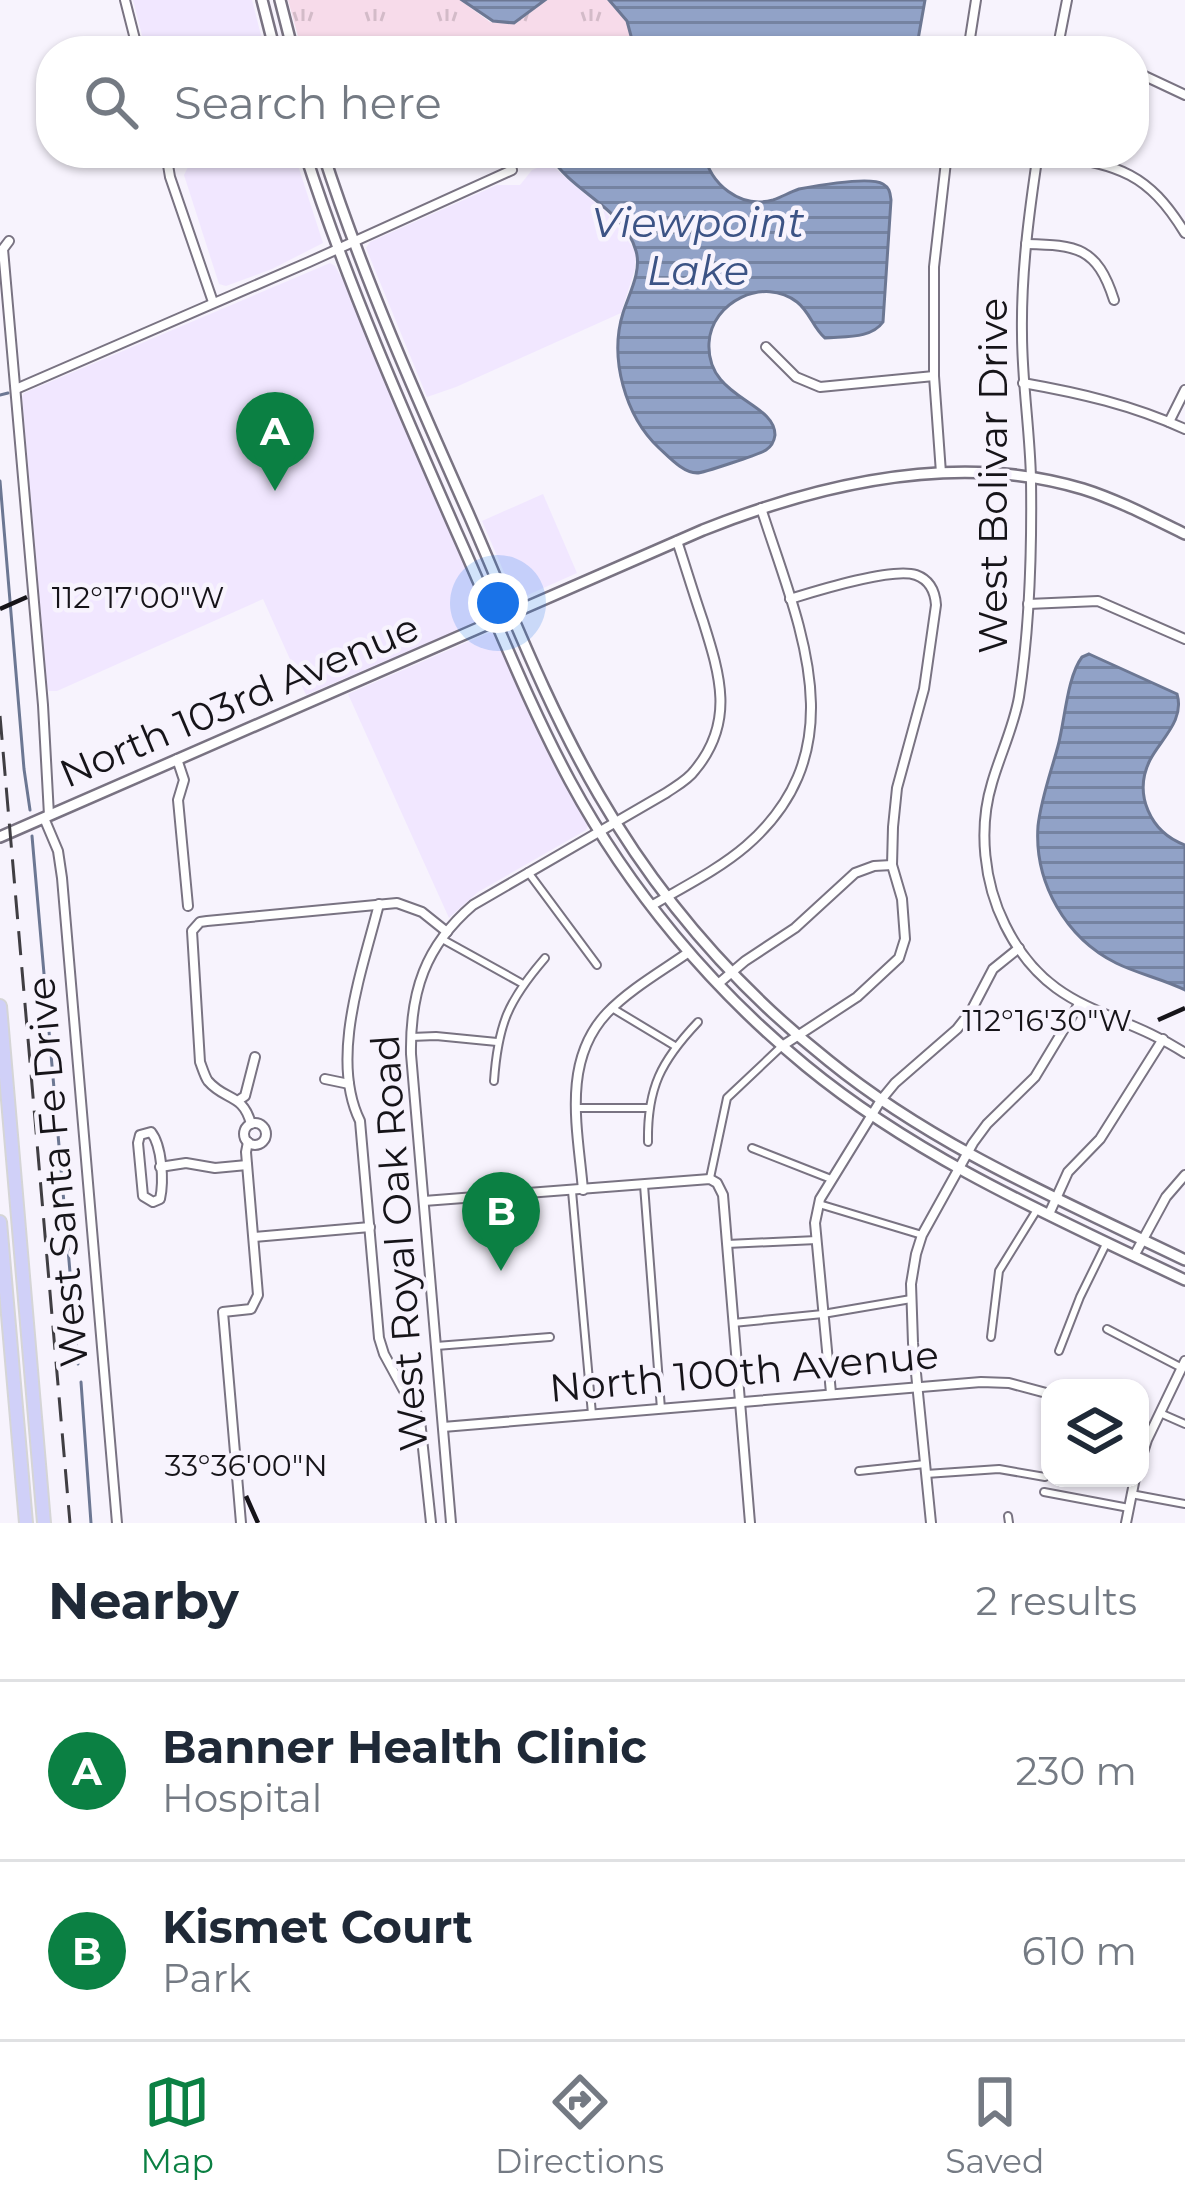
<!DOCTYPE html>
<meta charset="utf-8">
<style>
:root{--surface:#fff;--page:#f6f6f7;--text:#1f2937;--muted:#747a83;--line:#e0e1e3;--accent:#0b8043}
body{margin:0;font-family:Montserrat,sans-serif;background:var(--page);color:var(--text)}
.controls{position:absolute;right:36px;bottom:36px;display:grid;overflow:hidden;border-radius:24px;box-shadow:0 3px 9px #0004}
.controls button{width:108px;height:108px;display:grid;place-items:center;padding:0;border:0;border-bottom:3px solid var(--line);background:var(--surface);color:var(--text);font:60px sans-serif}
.you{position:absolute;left:498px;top:603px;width:42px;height:42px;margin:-30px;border:9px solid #fff;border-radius:50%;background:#1a73e8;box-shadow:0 0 0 18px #1a73e833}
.badge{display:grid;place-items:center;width:78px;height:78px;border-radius:50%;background:var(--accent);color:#fff;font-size:39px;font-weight:700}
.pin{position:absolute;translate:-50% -99px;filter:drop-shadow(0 3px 6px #0008)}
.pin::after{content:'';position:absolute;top:63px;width:42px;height:36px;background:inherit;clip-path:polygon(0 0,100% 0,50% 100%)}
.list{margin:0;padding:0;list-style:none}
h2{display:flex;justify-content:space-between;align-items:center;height:156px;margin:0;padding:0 48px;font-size:51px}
h2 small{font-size:39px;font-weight:400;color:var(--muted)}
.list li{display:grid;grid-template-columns:78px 1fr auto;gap:36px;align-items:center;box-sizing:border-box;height:180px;padding:0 48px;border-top:3px solid var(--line)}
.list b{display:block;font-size:45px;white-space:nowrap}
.list p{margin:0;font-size:39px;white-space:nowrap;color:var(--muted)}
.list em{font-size:39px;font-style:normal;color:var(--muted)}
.icon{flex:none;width:66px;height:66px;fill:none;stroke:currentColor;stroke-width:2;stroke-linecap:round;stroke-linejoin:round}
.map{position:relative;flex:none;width:1185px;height:1523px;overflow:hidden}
.search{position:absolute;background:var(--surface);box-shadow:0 3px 9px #0004;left:36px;right:36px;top:36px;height:132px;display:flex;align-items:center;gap:30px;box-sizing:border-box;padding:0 42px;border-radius:48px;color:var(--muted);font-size:45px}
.sheet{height:516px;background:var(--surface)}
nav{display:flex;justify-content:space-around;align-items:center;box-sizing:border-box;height:168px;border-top:3px solid var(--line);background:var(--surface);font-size:33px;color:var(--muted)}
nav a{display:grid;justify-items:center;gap:6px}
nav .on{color:var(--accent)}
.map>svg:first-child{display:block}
</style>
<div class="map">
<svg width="1185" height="1523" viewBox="0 0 1185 1523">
<defs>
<pattern id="grass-tufts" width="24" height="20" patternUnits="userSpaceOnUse" patternTransform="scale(3)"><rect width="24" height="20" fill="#f7dbea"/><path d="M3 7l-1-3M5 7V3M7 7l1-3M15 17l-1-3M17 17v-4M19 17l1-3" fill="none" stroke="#d3bbc8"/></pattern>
<pattern id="water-rules" width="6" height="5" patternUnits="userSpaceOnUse" patternTransform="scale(3)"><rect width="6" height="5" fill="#91a2c7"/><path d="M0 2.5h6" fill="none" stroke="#7583a1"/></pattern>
</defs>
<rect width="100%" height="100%" fill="#f7f3fd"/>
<g fill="#f1e7ff">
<path d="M133,0H252L265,51H146Z"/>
<path d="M215,153H294L323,243L272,269L226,286L219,284L184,175L191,161Z"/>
<path d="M549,163L606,212L632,246L636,254L635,269L621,313L456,387L427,397L366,248L370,242L497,185H520L532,170Z"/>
<path d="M330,263L335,266L344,282L486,610V618L306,695L263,599L57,691H49L46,683L22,397L24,393Z"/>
<path d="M543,494L577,573L521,598L512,591L482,521Z"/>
<path d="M488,633H493L498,640L549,754L588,826L586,830L478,892L449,918L348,694Z"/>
</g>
<path fill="url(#grass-tufts)" d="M288,0H460L490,22L515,24L547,0H607L627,22L634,51H392L390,46L357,51H302Z"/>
<g fill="url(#water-rules)" stroke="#6c7793" stroke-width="3">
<path d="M462,0H545L514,23L493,21Z"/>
<path d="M609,0H925L916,51H635L627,21Z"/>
<path d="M543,153H704C710,184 740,209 773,200C782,197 790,192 799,189C815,186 870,176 883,184C890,188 890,193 891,200L883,322C871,339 845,336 825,338C813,328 810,312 797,302C764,276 711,302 709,343C706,399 775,401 775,435C774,442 772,446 766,450C760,454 703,473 697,473C683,473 669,457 659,448C625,416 609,358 623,313C629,294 642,271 636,251C624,208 573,193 551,157L543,159Z"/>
<path d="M1089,654L1177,694C1185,720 1161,739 1150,760C1133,794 1150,832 1185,845V990C1163,979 1138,974 1116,963C1066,938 1034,883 1038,826C1041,799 1051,772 1058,746C1065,720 1067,677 1082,657Z"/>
</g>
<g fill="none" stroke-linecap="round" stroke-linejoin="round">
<g stroke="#6c7793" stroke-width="3">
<path d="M0,395L8,393"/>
<path d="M0,481L24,769L30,810"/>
<path d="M32,836L78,1364"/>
<path d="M81,1382L91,1523"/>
</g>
<defs>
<g id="pedestrian">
<path d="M528,872L597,965"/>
<path d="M442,939L523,984"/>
<path d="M612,1008L675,1046"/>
<path d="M411,1037L436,1036L497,1042"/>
<path d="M494,1081C498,1024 508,1001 545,958"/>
<path d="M576,1108H648"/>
<path d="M648,1142C647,1088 661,1061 698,1022"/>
<path d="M752,1148L831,1179"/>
<path d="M710,1178L727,1098L782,1046"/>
<path d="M644,1185L661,1409"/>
<path d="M572,1191L592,1414"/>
<path d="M819,1204L922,1235"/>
<path d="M727,1244L817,1240"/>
<path d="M733,1323L823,1314L911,1299"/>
<path d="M1107,1329L1182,1368"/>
<path d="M991,1337L999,1271L1038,1208"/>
<path d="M436,1346L550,1337"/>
<path d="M1059,1351L1080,1297L1107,1242"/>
<path d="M1160,1413L1185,1424"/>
<path d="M859,1471L925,1464"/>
<path d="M926,1474L999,1469L1045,1477"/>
<path d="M1044,1492L1129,1508"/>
<path d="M1131,1494L1185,1504"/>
<path d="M1008,1516L1009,1523"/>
</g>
<g id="minor">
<path d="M125,0L138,51"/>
<path d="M968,51L976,0"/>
<path d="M1057,51L1067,0"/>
<path d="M1134,71L1185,95"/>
<path d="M166,153L170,177L213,302"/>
<path d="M1038,153C1029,213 1021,273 1022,334C1022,382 1030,431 1031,479C1032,551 1030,626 1019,697C1014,726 1000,755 992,783C978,829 984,883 1005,925C1049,1014 1114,1007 1185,1053"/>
<path d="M1045,153C1116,166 1145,168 1185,233"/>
<path d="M167,157L181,153"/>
<path d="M9,241L3,249L43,705L49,815"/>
<path d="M1026,244C1077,245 1097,247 1114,300"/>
<path d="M766,347L796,377L820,387L934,376"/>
<path d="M1023,383C1080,393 1132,405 1185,429"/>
<path d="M16,389L309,262L512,170"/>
<path d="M1169,422L1185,390"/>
<path d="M941,473L934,376V267L947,153"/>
<path d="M1028,604L1098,601L1185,639"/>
<path d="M177,759L184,780L178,800L188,906"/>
<path d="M44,818L58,851L62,878L117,1523"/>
<path d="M379,904C363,968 329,1058 360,1121L379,1338L384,1354L420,1420L431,1523"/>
<path d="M651,906C683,887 718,870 746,846C859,748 798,624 761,508"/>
<path d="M718,984L745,961L795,928L855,873L874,866L892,865"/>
<path d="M782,1046L857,997L899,958L905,939L902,899L892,865L893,827L897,788L924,689L936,605C935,591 930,580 916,575C892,567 816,591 790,599"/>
<path d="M325,1079L349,1084"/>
<path d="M239,1100L245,1096L255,1057"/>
<circle cx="255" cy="1134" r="11"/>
<path d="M251,1124C243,1093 225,1101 208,1081C205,1077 202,1067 200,1062L192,931L200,922L207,921L397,903L422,912L447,932"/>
<path d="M151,1132C162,1146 164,1181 160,1199L153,1202L143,1196L138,1143L140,1135Z"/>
<path d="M160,1167L186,1163L215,1168L247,1165"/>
<path d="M583,1190C578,1130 561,1062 607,1013C630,989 662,971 689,952"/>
<path d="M424,1201L710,1179L717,1183L723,1195L750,1523"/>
<path d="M1049,1214L1068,1172L1100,1139L1163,1039"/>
<path d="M254,1237L370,1227"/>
<path d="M1134,1256L1166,1197L1185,1175"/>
<path d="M831,1393L815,1223L820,1199L881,1100L895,1083L957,1029L971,1011L993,969L1019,948"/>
<path d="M443,1427L981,1382L1009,1383L1050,1394"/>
<path d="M1140,1462L1147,1440L1185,1361"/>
<path d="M241,1523L223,1312L251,1309L258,1295L246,1152L248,1142"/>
<path d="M451,1523L411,1054C410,992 425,946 473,905L666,793C676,786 688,780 695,770C735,722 720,675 703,621C694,595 686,568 677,541"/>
<path d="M931,1523L913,1343L911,1284L916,1254L922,1235L973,1143L987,1124L1035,1077L1079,1004"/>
<path d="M1126,1523L1135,1478"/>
</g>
<g id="tertiary">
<path d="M262,0L275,51"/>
<path d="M280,0L293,51"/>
<path d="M305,153C347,283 402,408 457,533C494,615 527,701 570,781C629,890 711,988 806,1066C919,1159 1055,1218 1185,1280"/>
<path d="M323,153C363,277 416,396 469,515C510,609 547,706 599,795C658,897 737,988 829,1061C935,1147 1063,1201 1185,1260"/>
<path d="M0,837L703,530C821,483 958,451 1083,489C1118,500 1152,518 1185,534"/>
</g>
<g id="trunk">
<path d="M0,1006L44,1523"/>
<path d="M0,1222L26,1523"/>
</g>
</defs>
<use href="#pedestrian" stroke="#797382" stroke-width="10"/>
<use href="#minor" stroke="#797382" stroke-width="12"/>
<use href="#tertiary" stroke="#797382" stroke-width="14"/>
<use href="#trunk" stroke="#d5d5d6" stroke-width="16"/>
<use href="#pedestrian" stroke="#fff" stroke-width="6"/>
<use href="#minor" stroke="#fff" stroke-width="8"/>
<use href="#tertiary" stroke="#fff" stroke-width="9"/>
<use href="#trunk" stroke="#d0d0f8" stroke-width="12"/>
<path stroke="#403e43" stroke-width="3" stroke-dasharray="24 12" stroke-linecap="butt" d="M0,716L70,1523"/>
</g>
<path fill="none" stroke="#161419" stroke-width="4.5" d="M0,609L27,597M1158,1020L1185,1008M246,1496L258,1523"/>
<g text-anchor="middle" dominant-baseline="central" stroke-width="9" stroke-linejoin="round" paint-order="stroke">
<g font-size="39" fill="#161419" stroke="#f7f3fd">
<text transform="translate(993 476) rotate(-90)">West Bolivar Drive</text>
<text transform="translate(239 700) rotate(-23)">North 103rd Avenue</text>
<text transform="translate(57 1172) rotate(-95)">West Santa Fe Drive</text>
<text transform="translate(399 1243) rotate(-94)">West Royal Oak Road</text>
<text transform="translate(744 1371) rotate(-5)">North 100th Avenue</text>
</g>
<g font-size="42" font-style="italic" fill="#3c5385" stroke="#f7f3fd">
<text x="698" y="222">Viewpoint<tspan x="698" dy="48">Lake</tspan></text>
</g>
</g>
<g font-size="30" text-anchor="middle" fill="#161419" stroke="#f7f3fd" stroke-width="9" stroke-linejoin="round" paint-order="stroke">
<text x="138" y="608">112°17'00"W</text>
<text x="1047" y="1031">112°16'30"W</text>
<text x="246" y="1476">33°36'00"N</text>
</g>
</svg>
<div class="controls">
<button><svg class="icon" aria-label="layers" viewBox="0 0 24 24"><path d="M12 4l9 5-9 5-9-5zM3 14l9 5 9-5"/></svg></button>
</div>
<div class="you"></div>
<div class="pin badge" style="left:275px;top:491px">A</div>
<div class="pin badge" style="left:501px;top:1271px">B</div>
<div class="search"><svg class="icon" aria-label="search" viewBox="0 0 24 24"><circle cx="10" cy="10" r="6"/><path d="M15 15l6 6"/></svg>Search here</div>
</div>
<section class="sheet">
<h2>Nearby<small>2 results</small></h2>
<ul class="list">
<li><span class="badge">A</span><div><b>Banner Health Clinic</b><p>Hospital</p></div><em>230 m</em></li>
<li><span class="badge">B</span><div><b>Kismet Court</b><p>Park</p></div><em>610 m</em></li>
</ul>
</section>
<nav>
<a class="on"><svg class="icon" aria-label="map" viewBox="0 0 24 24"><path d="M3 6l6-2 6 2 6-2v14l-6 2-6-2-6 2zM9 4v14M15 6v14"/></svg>Map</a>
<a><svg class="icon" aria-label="directions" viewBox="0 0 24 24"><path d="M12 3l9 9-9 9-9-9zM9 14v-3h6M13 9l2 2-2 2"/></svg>Directions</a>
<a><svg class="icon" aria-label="saved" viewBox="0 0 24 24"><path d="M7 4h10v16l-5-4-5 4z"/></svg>Saved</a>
</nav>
